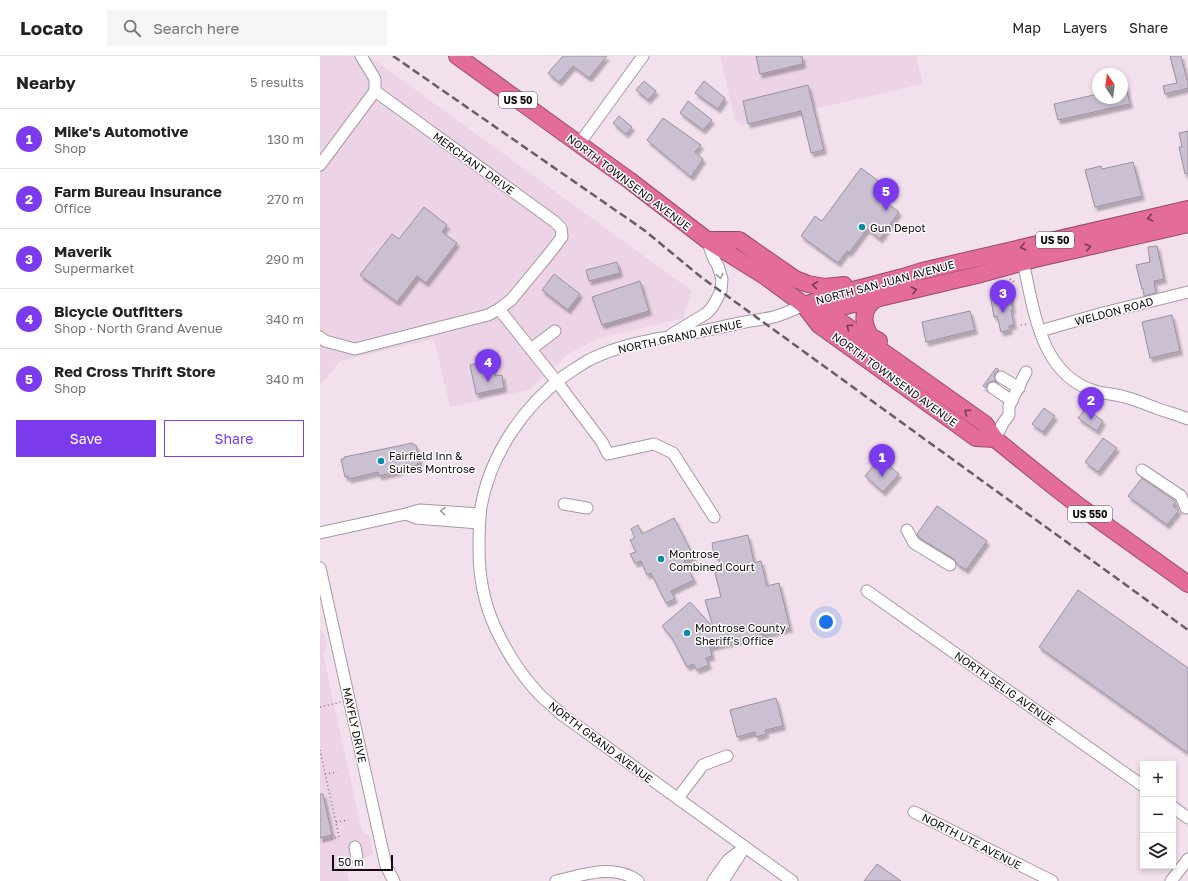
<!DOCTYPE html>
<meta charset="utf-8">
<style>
:root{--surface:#fff;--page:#f6f6f6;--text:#222;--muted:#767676;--line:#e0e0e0;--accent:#7c3aed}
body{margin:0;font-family:"Golos Text",sans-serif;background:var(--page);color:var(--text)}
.controls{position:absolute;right:12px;bottom:12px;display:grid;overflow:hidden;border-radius:0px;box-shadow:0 2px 6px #0003}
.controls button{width:36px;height:36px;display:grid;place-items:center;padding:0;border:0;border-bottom:1px solid var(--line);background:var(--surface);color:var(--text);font:20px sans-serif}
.compass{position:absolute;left:772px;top:12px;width:36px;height:36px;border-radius:50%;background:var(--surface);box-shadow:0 2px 6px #0003;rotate:347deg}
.scale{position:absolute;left:12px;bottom:10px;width:61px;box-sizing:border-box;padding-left:4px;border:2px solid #110b0f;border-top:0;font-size:11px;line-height:14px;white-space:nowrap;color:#110b0f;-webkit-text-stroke:3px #fff;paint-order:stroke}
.you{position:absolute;left:506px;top:566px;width:14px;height:14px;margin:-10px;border:3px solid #fff;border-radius:50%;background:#1a73e8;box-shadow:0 0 0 6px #1a73e833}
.badge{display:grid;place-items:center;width:26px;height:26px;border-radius:50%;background:var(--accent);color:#fff;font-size:13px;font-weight:700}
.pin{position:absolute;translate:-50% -33px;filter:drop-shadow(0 1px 2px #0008)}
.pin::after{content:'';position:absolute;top:21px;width:14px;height:12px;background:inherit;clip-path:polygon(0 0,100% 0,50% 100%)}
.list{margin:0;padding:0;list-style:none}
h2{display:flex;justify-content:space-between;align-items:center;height:52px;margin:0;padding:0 16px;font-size:17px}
h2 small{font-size:13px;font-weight:400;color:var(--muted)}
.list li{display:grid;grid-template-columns:26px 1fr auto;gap:12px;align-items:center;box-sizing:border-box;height:60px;padding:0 16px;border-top:1px solid var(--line)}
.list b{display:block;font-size:15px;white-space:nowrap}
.list p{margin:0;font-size:13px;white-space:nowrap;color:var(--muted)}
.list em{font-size:13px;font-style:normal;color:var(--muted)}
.actions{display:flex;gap:8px;padding:12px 16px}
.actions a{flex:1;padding:9px 0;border:1px solid var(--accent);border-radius:0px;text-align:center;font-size:14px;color:var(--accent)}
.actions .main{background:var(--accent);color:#fff}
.icon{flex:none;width:22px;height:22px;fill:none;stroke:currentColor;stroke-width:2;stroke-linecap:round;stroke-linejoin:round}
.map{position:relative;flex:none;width:868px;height:825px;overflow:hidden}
header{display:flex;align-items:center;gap:24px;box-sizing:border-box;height:56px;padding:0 20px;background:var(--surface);border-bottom:1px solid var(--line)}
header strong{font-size:19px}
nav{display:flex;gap:22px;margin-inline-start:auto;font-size:14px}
.search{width:280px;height:36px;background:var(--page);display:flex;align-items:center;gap:10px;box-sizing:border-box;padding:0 14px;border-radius:0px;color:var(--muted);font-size:15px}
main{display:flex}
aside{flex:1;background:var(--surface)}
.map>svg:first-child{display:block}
</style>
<header>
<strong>Locato</strong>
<div class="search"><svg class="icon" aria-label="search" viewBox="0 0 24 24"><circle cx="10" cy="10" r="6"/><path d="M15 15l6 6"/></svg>Search here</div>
<nav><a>Map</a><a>Layers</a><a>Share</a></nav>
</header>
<main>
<aside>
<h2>Nearby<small>5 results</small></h2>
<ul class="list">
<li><span class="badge">1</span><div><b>Mike's Automotive</b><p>Shop</p></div><em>130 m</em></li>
<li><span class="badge">2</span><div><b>Farm Bureau Insurance</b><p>Office</p></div><em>270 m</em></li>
<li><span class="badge">3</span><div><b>Maverik</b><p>Supermarket</p></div><em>290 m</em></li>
<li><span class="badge">4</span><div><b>Bicycle Outfitters</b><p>Shop · North Grand Avenue</p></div><em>340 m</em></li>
<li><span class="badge">5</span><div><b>Red Cross Thrift Store</b><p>Shop</p></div><em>340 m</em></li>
</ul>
<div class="actions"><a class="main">Save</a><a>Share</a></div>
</aside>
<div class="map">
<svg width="868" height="825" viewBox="0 0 868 825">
<defs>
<filter id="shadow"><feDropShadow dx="2.5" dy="4" stdDeviation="1" flood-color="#0004"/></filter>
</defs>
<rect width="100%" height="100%" fill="#f2e0ed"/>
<g fill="#ecd3e5">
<path d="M0,0H49L372,235L363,262L279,282L248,298L209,334L130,351L114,283L20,305L0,330Z"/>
<path d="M400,0H596L603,28L423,69L415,65Z"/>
<path d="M0,574L4,577L7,591L3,598L42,775L50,781L53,799L24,806L29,825H0Z"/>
</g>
<g fill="#cbc0d1" stroke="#9b91a1" filter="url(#shadow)">
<path d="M243,0H287L269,22L253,10L239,26L228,17Z"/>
<path d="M436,0H482L483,8L440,18Z"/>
<path d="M850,0H861L867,24H868V32L845,38L843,30L857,27Z"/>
<path d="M324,25L336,35L328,44L316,34Z"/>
<path d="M384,25L405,42L398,53L375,37Z"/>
<path d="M802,27H805L810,48L738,64L734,48L778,38V42H802Z"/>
<path d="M488,29L504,94L491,97L481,55L428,68L423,45Z"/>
<path d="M368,45L392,64L383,74L360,57Z"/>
<path d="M299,60L312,71L306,78L293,67Z"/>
<path d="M343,62L381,89L375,96L383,103L371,121L327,84Z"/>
<path d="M868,75V117L865,118L859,91H862L859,77Z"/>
<path d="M813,106L822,140L775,151L765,114L781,110L782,113Z"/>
<path d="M541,112L572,135L564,145L579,156L560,183L547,173L529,197L527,195L518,207L481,180L495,160L502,165Z"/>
<path d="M104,151L127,169L122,176L137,187L106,227L97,220L77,246L40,219L72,178L79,183Z"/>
<path d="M837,190L844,223L834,225L836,237L824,240L823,232L822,233L816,209L830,206L828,191Z"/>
<path d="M297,206L300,217L269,225L266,214Z"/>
<path d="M234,218L260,238L248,254L222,234Z"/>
<path d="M320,225L329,255L282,269L272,241Z"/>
<path d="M689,234L693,253L691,254L694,269L689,270L690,274L681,276L677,260L674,261L670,238Z"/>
<path d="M650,255L655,274L606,286L602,266Z"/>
<path d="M852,259L860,295L830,302L822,266Z"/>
<path d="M172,304L175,320L182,319L184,332L156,338L150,309Z"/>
<path d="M676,312L679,314L675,317L674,320L676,326L673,325L670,326L667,328L666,332L663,330Z"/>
<path d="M724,352L735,360L723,376L712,368Z"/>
<path d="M766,352L783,365L777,375L758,362Z"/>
<path d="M783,382L797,392L778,416L765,406Z"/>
<path d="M93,387V389H96L100,407L97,408V409L80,413V415L59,420L58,416L29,423L28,420L25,421L21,403H24V401Z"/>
<path d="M560,402L579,418L563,436L545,420Z"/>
<path d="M822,422L855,445L856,446L853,450L859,454L847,469L808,440Z"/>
<path d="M617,450L667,485L646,514L637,508L634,503L604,485L599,481L597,478Z"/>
<path d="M354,462L374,501L364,505L374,524L351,535L355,543L346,547L331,517L327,519L321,505L315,507L310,498L316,496L310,484L315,482L311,473L318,469L322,478Z"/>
<path d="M428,479L434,507L441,505L447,530L459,527L470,572L390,591L392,600L386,602L389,609L377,614L373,608L367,611L352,582L342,570L370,546L393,571L385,544L401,541L395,517L401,515L398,499L394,500L392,487Z"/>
<path d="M758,534L868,612V697L719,591Z"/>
<path d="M456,642L463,670L445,674L446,678L436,681L435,676L417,681L410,654Z"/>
<path d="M0,738H3L12,779L0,782Z"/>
<path d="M557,808L581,825H544Z"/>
</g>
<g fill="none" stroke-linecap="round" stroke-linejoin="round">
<defs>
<g id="minor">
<path d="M41,0L55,23V35"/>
<path d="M259,88L323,0"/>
<path d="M0,109L55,35"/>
<path d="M703,206C714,253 720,319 775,335C785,338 795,338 805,341C816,344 826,348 836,352C847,356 858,359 868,363"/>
<path d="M179,253L237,326L282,386L288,398L334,388L353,397L394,461"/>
<path d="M720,275L783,257L868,236"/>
<path d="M352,278L387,257L393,250L401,235L402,223L398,210L393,201L387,184"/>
<path d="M0,281L5,285L35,293L168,259L179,253L191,244L229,198L242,181L241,172L235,166L55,35"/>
<path d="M211,293L235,275"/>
<path d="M681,321L699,332"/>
<path d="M673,332L692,345"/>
<path d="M675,383L683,367L689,359V350L706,316"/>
<path d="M822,414L861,440L866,452"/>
<path d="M244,448L267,452"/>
<path d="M86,458L96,462L159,467"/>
<path d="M587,474L594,487L630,509"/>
<path d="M0,477L86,458L100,454L160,458"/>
<path d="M0,512L66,810L74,825"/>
<path d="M547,535L823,730"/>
<path d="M358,742L383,709L407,700"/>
<path d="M853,751L868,762"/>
<path d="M594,756L732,825"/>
<path d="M35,791L37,802"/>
<path d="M236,825C263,819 294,807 318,825"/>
<path d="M393,825L408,804L425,791"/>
<path d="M403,825L421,797"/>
<path d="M472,825L241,658C234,651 226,645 219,638C201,619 186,595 175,571C164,547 159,519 159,493C159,478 159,465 161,451C170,399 203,351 244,320C252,315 260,309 269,304C302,287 341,282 378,276C393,273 409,269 425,266C435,264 447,263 457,260C466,257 475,253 484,249"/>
<path d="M851,825L868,803"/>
</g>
<g id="highway">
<path d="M137,0L309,124L387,184L446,221L484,249L521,266L665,368L675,383L732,429L759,450L868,528"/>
<path d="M387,184H419L475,223L488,228L505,231L524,229"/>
<path d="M556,243C546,250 542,259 546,271C547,274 549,278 551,280C553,282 556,283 559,285"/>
<path d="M484,249L514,239L583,221L602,215L868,153"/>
<path d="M497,251L513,253L657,219L715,203L868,168"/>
<path d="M486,252L499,269L656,382L675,383"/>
</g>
</defs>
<use href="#minor" stroke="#a998a4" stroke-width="13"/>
<use href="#highway" stroke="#9a4a69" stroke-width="18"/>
<g stroke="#81757d" stroke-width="1.5" stroke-dasharray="1 3" stroke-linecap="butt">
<path d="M690,223L697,227"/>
<path d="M701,269L708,268"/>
<path d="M0,651L21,646"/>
<path d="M0,694L19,781L2,786"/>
<path d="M5,718L17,716"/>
<path d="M16,766L28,764"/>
</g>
<use href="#minor" stroke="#fff" stroke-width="11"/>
<use href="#highway" stroke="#e46c99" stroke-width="16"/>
<path stroke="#685d65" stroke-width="2.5" stroke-dasharray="8 4" stroke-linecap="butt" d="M73,0L324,174L381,221L868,574"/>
</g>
<defs><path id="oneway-chevron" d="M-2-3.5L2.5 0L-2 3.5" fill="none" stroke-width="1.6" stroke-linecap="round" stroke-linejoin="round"/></defs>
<g stroke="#7a3c54">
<use href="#oneway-chevron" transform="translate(830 162) rotate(167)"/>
<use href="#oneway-chevron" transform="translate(703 191) rotate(167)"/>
<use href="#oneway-chevron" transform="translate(768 191) rotate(-13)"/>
<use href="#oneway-chevron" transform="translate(495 229) rotate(-172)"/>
<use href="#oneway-chevron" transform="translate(594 234) rotate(-14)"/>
<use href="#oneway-chevron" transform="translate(529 271) rotate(-144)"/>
<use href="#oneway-chevron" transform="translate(647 356) rotate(-145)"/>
</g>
<g stroke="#a09d9f">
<use href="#oneway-chevron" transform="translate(400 220) rotate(79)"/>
<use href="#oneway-chevron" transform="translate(123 455) rotate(-176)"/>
</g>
<g fill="#098aab" stroke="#fff" stroke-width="1.5">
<circle cx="542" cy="171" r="4"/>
<circle cx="61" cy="405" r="4"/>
<circle cx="341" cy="503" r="4"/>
<circle cx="367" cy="577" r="4"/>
</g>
<g text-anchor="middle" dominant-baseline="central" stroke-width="3" stroke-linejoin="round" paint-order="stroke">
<g fill="#fff" stroke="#585457" stroke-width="1">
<rect x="179" y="36" width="38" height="16" rx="3"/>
<rect x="716" y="176" width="38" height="16" rx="3"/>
<rect x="748" y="450" width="44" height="16" rx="3"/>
</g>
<g font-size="10" font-weight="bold" fill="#110b0f">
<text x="198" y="44">US 50</text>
<text x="735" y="184">US 50</text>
<text x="770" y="458">US 550</text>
</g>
<g font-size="11" fill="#110b0f" stroke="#fff">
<text transform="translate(154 107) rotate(36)">MERCHANT DRIVE</text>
<text transform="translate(309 126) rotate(37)">NORTH TOWNSEND AVENUE</text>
<text transform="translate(565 226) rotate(-15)">NORTH SAN JUAN AVENUE</text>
<text transform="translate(794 255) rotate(-15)">WELDON ROAD</text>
<text transform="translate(360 280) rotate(-12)">NORTH GRAND AVENUE</text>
<text transform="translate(575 323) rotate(36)">NORTH TOWNSEND AVENUE</text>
<text transform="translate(685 632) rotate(35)">NORTH SELIG AVENUE</text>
<text transform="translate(35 669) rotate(78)">MAYFLY DRIVE</text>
<text transform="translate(281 686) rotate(37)">NORTH GRAND AVENUE</text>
<text transform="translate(652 785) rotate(27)">NORTH UTE AVENUE</text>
</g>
<g font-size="11" fill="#110b0f" stroke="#fff" text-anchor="start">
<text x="550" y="171">Gun Depot</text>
<text x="69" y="399">Fairfield Inn &amp;<tspan x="69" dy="13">Suites Montrose</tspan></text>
<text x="349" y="497">Montrose<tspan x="349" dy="13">Combined Court</tspan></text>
<text x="375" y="571">Montrose County<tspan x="375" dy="13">Sheriff's Office</tspan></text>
</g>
</g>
</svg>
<div class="controls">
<button>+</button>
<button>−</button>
<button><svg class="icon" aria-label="layers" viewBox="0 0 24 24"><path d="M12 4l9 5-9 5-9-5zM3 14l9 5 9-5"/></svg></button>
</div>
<svg class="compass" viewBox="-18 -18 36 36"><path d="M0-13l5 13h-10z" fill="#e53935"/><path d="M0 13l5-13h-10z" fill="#767676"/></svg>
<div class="scale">50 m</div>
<div class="you"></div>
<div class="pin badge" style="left:562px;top:421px">1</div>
<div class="pin badge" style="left:771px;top:364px">2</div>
<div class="pin badge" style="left:683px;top:257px">3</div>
<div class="pin badge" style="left:168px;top:326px">4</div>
<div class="pin badge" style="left:566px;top:155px">5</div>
</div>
</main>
